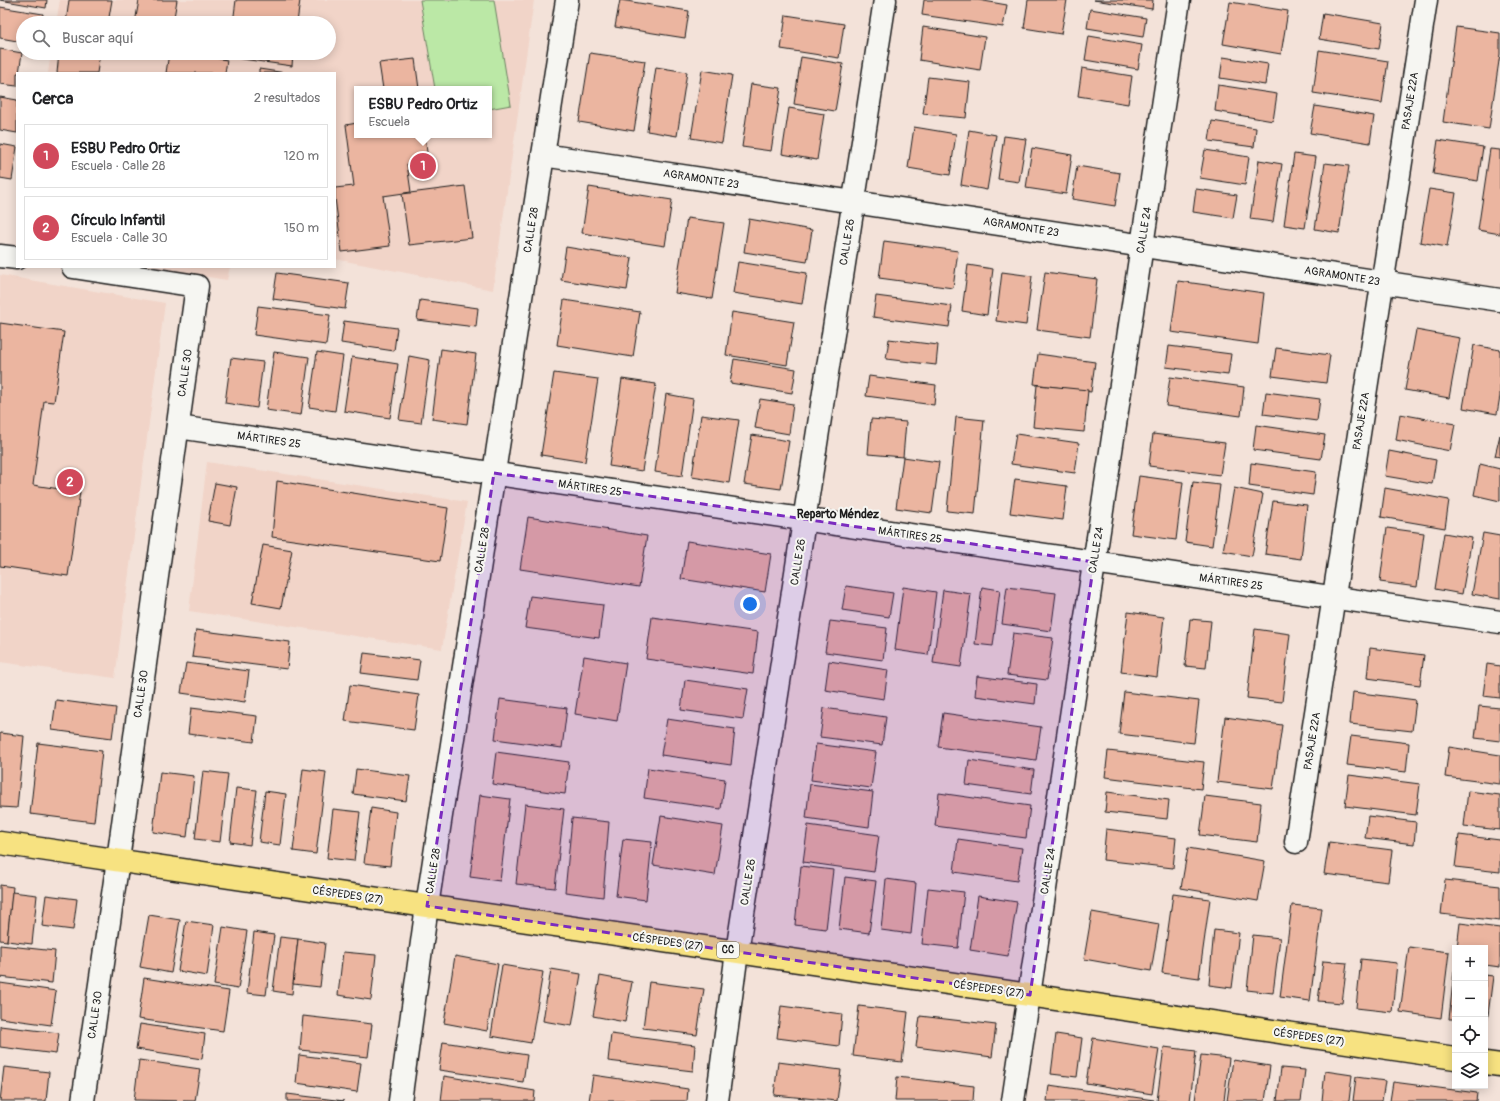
<!DOCTYPE html>
<html lang="es">
<meta charset="utf-8">
<style>
:root{--surface:#fff;--page:#f6f6f6;--text:#202124;--muted:#757577;--line:#e0e0e0;--accent:#d1495b}
body{margin:0;font-family:Pangolin,sans-serif;background:var(--page);color:var(--text)}
.controls{position:absolute;right:12px;bottom:12px;display:grid;overflow:hidden;border-radius:0px;box-shadow:0 2px 10px #0003}
.controls button{width:36px;height:36px;display:grid;place-items:center;padding:0;border:0;border-bottom:1px solid var(--line);background:var(--surface);color:var(--text);font:20px sans-serif}
.you{position:absolute;left:750px;top:604px;width:14px;height:14px;margin:-10px;border:3px solid #fff;border-radius:50%;background:#1a73e8;box-shadow:0 0 0 6px #1a73e833}
.badge{display:grid;place-items:center;width:26px;height:26px;border-radius:50%;background:var(--accent);color:#fff;font-size:13px;font-weight:700}
.pin{position:absolute;translate:-50% -50%;border:2px solid #fff;box-shadow:0 1px 4px #0006}
.popup{position:absolute;left:354px;top:86px;width:138px;height:52px;box-sizing:border-box;display:grid;place-content:center;border-radius:0px;background:var(--surface);filter:drop-shadow(0 1px 3px #0005);font-size:13px;white-space:nowrap;color:var(--muted)}
.popup b{font-size:15px;color:var(--text)}
.popup::after{content:'';position:absolute;left:50%;top:100%;margin-left:-8px;border:8px solid transparent;border-top-color:var(--surface)}
.list{margin:0;padding:0;list-style:none}
h2{display:flex;justify-content:space-between;align-items:center;height:52px;margin:0;padding:0 16px;font-size:17px}
h2 small{font-size:13px;font-weight:400;color:var(--muted)}
.list li{display:grid;grid-template-columns:26px 1fr auto;gap:12px;align-items:center;box-sizing:border-box;height:64px;margin:0 8px 8px;padding:0 8px;border:1px solid var(--line);border-radius:0px}
.list b{display:block;font-size:15px;white-space:nowrap}
.list p{margin:0;font-size:13px;white-space:nowrap;color:var(--muted)}
.list em{font-size:13px;font-style:normal;color:var(--muted)}
.icon{flex:none;width:22px;height:22px;fill:none;stroke:currentColor;stroke-width:2;stroke-linecap:round;stroke-linejoin:round}
.map{position:relative;flex:none;width:1500px;height:1101px;overflow:hidden}
.search{position:absolute;background:var(--surface);box-shadow:0 2px 10px #0003;left:16px;top:16px;width:320px;height:44px;display:flex;align-items:center;gap:10px;box-sizing:border-box;padding:0 14px;border-radius:22px;color:var(--muted);font-size:15px}
.panel{position:absolute;background:var(--surface);box-shadow:0 2px 10px #0003;left:16px;top:72px;width:320px;height:196px;border-radius:0px}
.map>svg:first-child{display:block}
</style>
<div class="map">
<svg width="1500" height="1101" viewBox="0 0 1500 1101">
<rect width="100%" height="100%" fill="#f3e2d9"/>
<filter id="ink" filterUnits="userSpaceOnUse"><feTurbulence type="fractalNoise" baseFrequency=".025" numOctaves="2"/><feDisplacementMap in="SourceGraphic" scale="8" xChannelSelector="R" yChannelSelector="G"/><feConvolveMatrix kernelMatrix="1 2 1 2 8 2 1 2 1" color-interpolation-filters="sRGB"/></filter>
<g filter="url(#ink)">
<g fill="#f1d4c8" fill-rule="evenodd">
<path d="M60,0H534L493,290L335,259V73H48L51,53H329V23H56ZM357,89H489V135H357Z"/>
<path d="M144,267H230L227,280Z"/>
<path d="M0,275L165,303L115,678L0,662Z"/>
<path d="M207,462L467,502L442,649L189,611Z"/>
</g>
<path fill="#bbe8a6" stroke="#6c8261" d="M420,0H494L511,105L489,109V89H435Z"/>
<g fill="#ebb5a0" stroke="#1c1c1c">
<path d="M0,0H47L46,8Z"/>
<path d="M69,0H112L108,23H66Z"/>
<path d="M139,0H177L173,23H135Z"/>
<path d="M236,0H300L297,23H233Z"/>
<path d="M620,0L689,11L685,38L615,27Z"/>
<path d="M924,0H978L1007,5L1003,27L922,15Z"/>
<path d="M1028,0H1067L1061,34L1024,28Z"/>
<path d="M1094,0H1153L1152,9Z"/>
<path d="M1230,2L1288,11L1281,54L1223,44Z"/>
<path d="M0,7L43,14L42,23H23V42L0,38Z"/>
<path d="M1090,9L1146,18L1143,37L1087,28Z"/>
<path d="M1323,13L1383,23L1379,49L1319,39Z"/>
<path d="M786,15L844,24L839,58L781,49Z"/>
<path d="M923,27L985,37L980,70L919,60Z"/>
<path d="M1456,27L1500,33V54L1489,129L1443,122Z"/>
<path d="M1089,36L1142,45L1138,69L1085,60Z"/>
<path d="M0,49L22,53L19,73H17V86L0,84Z"/>
<path d="M1319,50L1388,61L1382,103L1313,93Z"/>
<path d="M59,53H100L97,73H57Z"/>
<path d="M169,53H182L227,60L225,73H166Z"/>
<path d="M229,53H293L292,66L228,57Z"/>
<path d="M590,53L645,61L634,131L579,122Z"/>
<path d="M801,57L843,64L835,111L794,104Z"/>
<path d="M1223,57L1268,64L1265,85L1220,78Z"/>
<path d="M415,59L419,89H383L379,63Z"/>
<path d="M656,67L687,72L677,136L647,131Z"/>
<path d="M1082,68L1132,76L1128,104L1078,96Z"/>
<path d="M259,69L286,73H259Z"/>
<path d="M702,70L732,75L722,143L691,138Z"/>
<path d="M928,77L970,82L966,118L923,114Z"/>
<path d="M751,84L781,88L771,151L742,147Z"/>
<path d="M1218,85L1277,94L1273,121L1215,111Z"/>
<path d="M0,97L17,100V133L0,130Z"/>
<path d="M1315,106L1374,116L1370,143L1310,133Z"/>
<path d="M789,108L824,114L817,160L782,154Z"/>
<path d="M1212,121L1256,128L1254,147L1209,141Z"/>
<path d="M357,123V135H425L428,161L407,164L411,192L383,196L390,246L342,252L335,198V188L354,186L346,125Z"/>
<path d="M914,127L956,134L950,175L908,168Z"/>
<path d="M969,130L996,135L987,190L961,185Z"/>
<path d="M1004,136L1026,139L1019,182L998,179Z"/>
<path d="M1438,140L1483,147L1478,181L1433,174Z"/>
<path d="M0,144L17,147L12,180L0,178Z"/>
<path d="M1032,148L1072,155L1066,194L1026,188Z"/>
<path d="M1490,149L1500,150V234L1478,230Z"/>
<path d="M1205,150L1249,157L1245,185L1200,178Z"/>
<path d="M1294,154L1316,157L1305,228L1284,225Z"/>
<path d="M1259,160L1282,164L1273,222L1250,219Z"/>
<path d="M1325,163L1349,166L1339,233L1315,229Z"/>
<path d="M1077,166L1120,173L1115,206L1072,199Z"/>
<path d="M465,186L472,238L409,245L402,194Z"/>
<path d="M589,187L672,200L665,246L582,233Z"/>
<path d="M1196,189L1237,195L1233,218L1193,212Z"/>
<path d="M1429,189L1456,193L1447,247L1420,242Z"/>
<path d="M687,218L724,223L712,299L675,293Z"/>
<path d="M749,219L812,230L807,262L744,252Z"/>
<path d="M884,241L958,251L953,288L879,278Z"/>
<path d="M566,247L632,258L627,290L561,280Z"/>
<path d="M738,262L807,273L802,304L733,293Z"/>
<path d="M968,265L993,269L987,315L962,311Z"/>
<path d="M1002,272L1032,276L1026,325L996,321Z"/>
<path d="M1045,272L1097,279L1090,337L1037,330Z"/>
<path d="M277,273L349,283L345,309L273,299Z"/>
<path d="M1178,281L1264,293L1258,344L1171,332Z"/>
<path d="M876,296L952,306L949,327L873,317Z"/>
<path d="M420,300L478,308L476,327L417,320Z"/>
<path d="M564,300L640,312L633,357L557,345Z"/>
<path d="M258,306L330,315L326,345L254,335Z"/>
<path d="M732,312L794,322L787,365L726,355Z"/>
<path d="M344,321L397,328L394,351L341,343Z"/>
<path d="M0,323L64,332L54,402L44,401L33,485L80,492L68,576L0,566Z"/>
<path d="M1416,330L1460,338L1449,398L1405,390Z"/>
<path d="M889,339L938,345L936,365L886,359Z"/>
<path d="M1474,345L1500,350V396L1497,414L1463,408Z"/>
<path d="M1169,346L1231,354L1228,375L1166,367Z"/>
<path d="M1276,348L1330,355L1326,383L1272,376Z"/>
<path d="M441,349L476,354L467,424L432,419Z"/>
<path d="M274,352L309,357L301,415L266,410Z"/>
<path d="M317,352L343,356L335,411L309,407Z"/>
<path d="M1038,354L1095,362L1091,392L1034,384Z"/>
<path d="M409,356L430,360L421,423L399,420Z"/>
<path d="M352,357L398,364L390,418L344,411Z"/>
<path d="M231,358L263,362L257,408L225,403Z"/>
<path d="M734,359L796,369L792,393L730,383Z"/>
<path d="M554,373L598,379L585,462L541,455Z"/>
<path d="M869,376L936,385L934,405L866,396Z"/>
<path d="M1170,377L1244,387L1241,416L1166,406Z"/>
<path d="M622,379L656,384L642,471L609,466Z"/>
<path d="M1037,385L1088,390L1084,432L1033,427Z"/>
<path d="M1266,392L1320,399L1317,421L1263,414Z"/>
<path d="M666,394L693,399L682,476L655,472Z"/>
<path d="M760,399L793,404L789,434L755,428Z"/>
<path d="M1400,414L1455,424L1450,451L1396,440Z"/>
<path d="M701,415L739,420L729,483L692,477Z"/>
<path d="M956,417L984,420L975,514L947,511Z"/>
<path d="M871,419L906,422L903,457L868,454Z"/>
<path d="M1256,425L1325,435L1321,459L1253,450Z"/>
<path d="M1016,434L1079,443L1075,473L1011,464Z"/>
<path d="M1153,434L1225,443L1220,475L1149,466Z"/>
<path d="M752,435L789,441L781,489L744,484Z"/>
<path d="M1500,435V457L1495,456Z"/>
<path d="M1389,451L1436,460L1432,484L1385,476Z"/>
<path d="M903,457L939,462L932,513L896,508Z"/>
<path d="M1251,463L1316,472L1313,495L1249,486Z"/>
<path d="M1480,464L1500,469V501L1474,495Z"/>
<path d="M1139,476L1183,482L1176,540L1131,534Z"/>
<path d="M1015,479L1067,486L1063,520L1010,513Z"/>
<path d="M277,481L448,508L440,561L272,537Z"/>
<path d="M1193,482L1220,485L1212,546L1185,542Z"/>
<path d="M215,483L237,487L230,525L208,521Z"/>
<path d="M1234,488L1263,494L1252,556L1223,551Z"/>
<path d="M1385,488L1449,500L1445,528L1381,517Z"/>
<path d="M1273,501L1307,505L1301,559L1265,554Z"/>
<path d="M528,517L647,536L639,587L520,569Z"/>
<path d="M1387,528L1424,533L1417,587L1380,582Z"/>
<path d="M1444,533L1472,538L1462,594L1435,589Z"/>
<path d="M1483,533L1500,536V599L1472,594Z"/>
<path d="M687,541L771,554L765,592L681,579Z"/>
<path d="M263,545L292,550L281,608L252,603Z"/>
<path d="M846,586L893,593L889,617L842,610Z"/>
<path d="M903,587L936,592L928,655L895,650Z"/>
<path d="M982,587L1000,590L993,646L975,644Z"/>
<path d="M1007,587L1056,593L1051,631L1002,624Z"/>
<path d="M943,590L971,594L961,667L933,663Z"/>
<path d="M530,596L603,605L599,638L525,628Z"/>
<path d="M1128,612L1164,617L1157,677L1121,672Z"/>
<path d="M652,617L758,632L753,674L646,659Z"/>
<path d="M1190,619L1211,621L1206,668L1185,666Z"/>
<path d="M830,621L887,628L883,660L825,652Z"/>
<path d="M1255,629L1290,634L1282,702L1247,698Z"/>
<path d="M196,630L290,642L287,669L192,657Z"/>
<path d="M1013,633L1053,638L1047,680L1007,675Z"/>
<path d="M1370,648L1424,655L1420,685L1367,678Z"/>
<path d="M364,653L420,660L417,680L361,673Z"/>
<path d="M584,656L626,663L617,721L575,714Z"/>
<path d="M829,661L888,670L884,699L825,690Z"/>
<path d="M186,663L249,671L245,702L181,693Z"/>
<path d="M1487,664L1500,666V698L1483,696Z"/>
<path d="M977,676L1037,684L1035,704L975,696Z"/>
<path d="M685,680L748,689L743,719L681,710Z"/>
<path d="M350,685L419,695L414,730L345,721Z"/>
<path d="M1124,692L1199,701L1194,743L1119,734Z"/>
<path d="M1353,692L1416,700L1412,731L1350,724Z"/>
<path d="M500,699L567,708L562,748L495,739Z"/>
<path d="M56,700L116,708L112,738L52,730Z"/>
<path d="M1479,706L1500,708V741L1475,738Z"/>
<path d="M191,708L257,716L254,742L188,734Z"/>
<path d="M824,708L886,717L882,745L820,737Z"/>
<path d="M943,713L1041,727L1036,760L938,747Z"/>
<path d="M1225,717L1282,725L1273,789L1217,782Z"/>
<path d="M667,719L735,729L731,765L661,755Z"/>
<path d="M0,733L24,736L17,808L0,807Z"/>
<path d="M1351,736L1409,743L1406,772L1347,765Z"/>
<path d="M38,743L102,751L94,822L30,814Z"/>
<path d="M816,744L876,752L871,788L811,780Z"/>
<path d="M1449,747L1500,755V784L1445,777Z"/>
<path d="M1108,751L1204,762L1201,789L1105,777Z"/>
<path d="M496,752L569,762L565,794L492,784Z"/>
<path d="M969,760L1034,770L1031,794L966,785Z"/>
<path d="M648,768L725,779L721,809L644,798Z"/>
<path d="M303,769L326,772L316,854L293,851Z"/>
<path d="M356,769L410,776L406,801L353,794Z"/>
<path d="M203,771L228,774L220,842L195,839Z"/>
<path d="M160,772L194,776L187,837L153,832Z"/>
<path d="M1349,775L1420,784L1416,815L1345,806Z"/>
<path d="M810,784L873,792L869,827L806,818Z"/>
<path d="M236,788L257,790L250,845L230,842Z"/>
<path d="M265,791L286,794L280,845L259,842Z"/>
<path d="M1468,791L1500,795V830L1464,826Z"/>
<path d="M1107,792L1169,800L1167,819L1105,812Z"/>
<path d="M939,793L1030,806L1026,838L935,826Z"/>
<path d="M480,795L510,799L500,881L470,877Z"/>
<path d="M1205,796L1261,803L1257,842L1200,835Z"/>
<path d="M525,804L564,809L555,888L516,884Z"/>
<path d="M371,808L396,812L390,866L364,863Z"/>
<path d="M333,809L360,812L354,861L327,858Z"/>
<path d="M661,816L723,826L715,875L653,865Z"/>
<path d="M1368,816L1416,822L1414,844L1365,838Z"/>
<path d="M572,818L609,822L603,897L565,892Z"/>
<path d="M808,825L879,835L874,872L803,862Z"/>
<path d="M1106,829L1176,838L1173,868L1103,860Z"/>
<path d="M1459,835L1500,840V872L1455,867Z"/>
<path d="M623,839L652,842L646,900L616,896Z"/>
<path d="M958,839L1022,848L1017,881L954,872Z"/>
<path d="M1329,842L1392,850L1388,882L1324,874Z"/>
<path d="M1188,848L1265,861L1258,901L1181,888Z"/>
<path d="M801,866L833,870L826,929L795,925Z"/>
<path d="M845,877L876,881L869,933L839,929Z"/>
<path d="M886,879L916,883L911,934L881,930Z"/>
<path d="M1445,880L1500,886V921L1441,914Z"/>
<path d="M0,885L13,887L7,941L0,940Z"/>
<path d="M928,888L964,892L958,948L922,944Z"/>
<path d="M12,892L37,895L32,944L7,941Z"/>
<path d="M1173,894L1210,899L1199,978L1162,973Z"/>
<path d="M46,895L77,899L73,930L42,926Z"/>
<path d="M978,896L1017,902L1008,956L970,950Z"/>
<path d="M1292,905L1322,908L1310,1001L1280,997Z"/>
<path d="M1092,912L1159,924L1151,971L1084,959Z"/>
<path d="M149,915L180,920L171,973L140,967Z"/>
<path d="M186,921L214,925L207,976L178,971Z"/>
<path d="M1460,923L1500,928V967L1485,965V948H1457Z"/>
<path d="M223,927L247,931L238,989L214,985Z"/>
<path d="M1214,930L1239,933L1232,988L1209,985Z"/>
<path d="M254,932L274,935L266,995L247,993Z"/>
<path d="M1253,935L1280,938L1273,993L1247,990Z"/>
<path d="M280,937L298,939L292,994L273,991Z"/>
<path d="M298,939L325,943L320,987L293,984Z"/>
<path d="M0,945L55,951L52,983L0,977Z"/>
<path d="M1409,947L1449,952L1441,1018L1400,1012Z"/>
<path d="M343,952L376,955L371,1000L338,995Z"/>
<path d="M455,956L498,964L487,1031L444,1023Z"/>
<path d="M1361,959L1397,963L1392,1012L1356,1008Z"/>
<path d="M1323,961L1347,963L1342,1003L1318,1001Z"/>
<path d="M502,965L543,972L531,1043L491,1036Z"/>
<path d="M551,969L581,974L572,1026L543,1021Z"/>
<path d="M1454,971H1455V1019H1449Z"/>
<path d="M1485,975L1493,976L1487,1023H1485Z"/>
<path d="M600,976L632,982L625,1022L593,1016Z"/>
<path d="M144,978L229,991L223,1031L138,1019Z"/>
<path d="M649,982L704,989L697,1035L643,1028Z"/>
<path d="M0,983L56,991L51,1025L0,1018Z"/>
<path d="M781,1006L842,1014L839,1046L777,1038Z"/>
<path d="M859,1006L908,1012L902,1062L853,1056Z"/>
<path d="M303,1016L372,1024L368,1057L300,1050Z"/>
<path d="M920,1016L996,1025L992,1057L916,1047Z"/>
<path d="M140,1024L205,1034L202,1059L136,1049Z"/>
<path d="M0,1026L59,1033L56,1054L0,1047Z"/>
<path d="M611,1034L695,1045L693,1071L608,1061Z"/>
<path d="M1056,1034L1082,1038L1077,1077L1051,1074Z"/>
<path d="M1093,1038L1159,1049L1152,1094L1086,1083Z"/>
<path d="M443,1042L527,1055L523,1082L439,1070Z"/>
<path d="M1164,1047L1196,1051L1190,1101H1157Z"/>
<path d="M299,1055L361,1063L357,1092L296,1083Z"/>
<path d="M1201,1055L1229,1058L1224,1101H1195Z"/>
<path d="M139,1060L200,1069L195,1101L134,1100Z"/>
<path d="M1233,1060L1270,1066L1265,1101H1227Z"/>
<path d="M778,1062L841,1070L837,1101L774,1095Z"/>
<path d="M4,1067L49,1072L46,1101H0Z"/>
<path d="M1281,1068L1305,1070L1301,1101H1277Z"/>
<path d="M1325,1071L1352,1075L1349,1101H1322Z"/>
<path d="M593,1075L688,1089L687,1101H589Z"/>
<path d="M444,1076L535,1091L534,1101H441Z"/>
<path d="M897,1077L974,1086L973,1101H895Z"/>
<path d="M1356,1077L1385,1081L1382,1101H1353Z"/>
<path d="M1393,1082L1477,1093L1476,1101H1390Z"/>
<path d="M1049,1085L1154,1100V1101H1047Z"/>
<path d="M287,1094L344,1101H287Z"/>
</g>
<g fill="none" stroke-linecap="round" stroke-linejoin="round">
<defs>
<g id="minor">
<path d="M543,155L1500,300"/>
<path d="M0,256L17,258"/>
<path d="M73,267L197,286L118,860L83,1101"/>
<path d="M178,427L1500,622"/>
<path d="M1296,842L1426,0"/>
<path d="M737,952L885,0"/>
<path d="M400,1101L427,906L567,0"/>
<path d="M1013,1101L1179,0"/>
</g>
<path id="tertiary" d="M717,1101L737,952"/>
<g id="primary">
<path d="M0,843L1455,1058"/>
<path d="M1485,1063L1500,1065"/>
</g>
</defs>
<use href="#minor" stroke="#1c1c1c" stroke-width="25"/>
<use href="#tertiary" stroke="#1c1c1c" stroke-width="25"/>
<use href="#primary" stroke="#1c1c1c" stroke-width="25"/>
<use href="#minor" stroke="#f6f6f2" stroke-width="22"/>
<use href="#tertiary" stroke="#f6f6f2" stroke-width="22"/>
<use href="#primary" stroke="#f7e281" stroke-width="22"/>
</g>
</g>
<path fill="#7b2cbf" fill-opacity="0.2" stroke="#7b2cbf" stroke-width="3" stroke-dasharray="8 5" stroke-linejoin="round" d="M494,473L1094,562L1030,995L427,906Z"/>
<g text-anchor="middle" dominant-baseline="central" stroke-width="4" stroke-linejoin="round" paint-order="stroke">
<rect fill="#f6f6f2" stroke="#5d5d5c" stroke-width="1" x="717" y="942" width="22" height="16" rx="3"/>
<g font-size="10" font-weight="bold" fill="#1c1c1c">
<text x="728" y="950">CC</text>
</g>
<g font-size="11" fill="#1c1c1c" stroke="#f6f6f2">
<text transform="translate(1410 101) rotate(-81)">PASAJE 22A</text>
<text transform="translate(701 179) rotate(9)">AGRAMONTE 23</text>
<text transform="translate(1021 227) rotate(9)">AGRAMONTE 23</text>
<text transform="translate(531 230) rotate(-81)">CALLE 28</text>
<text transform="translate(1144 230) rotate(-81)">CALLE 24</text>
<text transform="translate(847 242) rotate(-81)">CALLE 26</text>
<text transform="translate(1342 276) rotate(9)">AGRAMONTE 23</text>
<text transform="translate(185 373) rotate(-82)">CALLE 30</text>
<text transform="translate(1361 421) rotate(-81)">PASAJE 22A</text>
<text transform="translate(269 440) rotate(8)">MÁRTIRES 25</text>
<text transform="translate(590 488) rotate(8)">MÁRTIRES 25</text>
<text transform="translate(910 535) rotate(8)">MÁRTIRES 25</text>
<text transform="translate(482 550) rotate(-81)">CALLE 28</text>
<text transform="translate(1096 550) rotate(-81)">CALLE 24</text>
<text transform="translate(798 562) rotate(-81)">CALLE 26</text>
<text transform="translate(1231 582) rotate(8)">MÁRTIRES 25</text>
<text transform="translate(141 694) rotate(-82)">CALLE 30</text>
<text transform="translate(1312 741) rotate(-81)">PASAJE 22A</text>
<text transform="translate(433 871) rotate(-81)">CALLE 28</text>
<text transform="translate(1048 871) rotate(-81)">CALLE 24</text>
<text transform="translate(748 882) rotate(-81)">CALLE 26</text>
<text transform="translate(348 895) rotate(8)">CÉSPEDES (27)</text>
<text transform="translate(668 942) rotate(8)">CÉSPEDES (27)</text>
<text transform="translate(989 989) rotate(8)">CÉSPEDES (27)</text>
<text transform="translate(95 1015) rotate(-82)">CALLE 30</text>
<text transform="translate(1309 1037) rotate(8)">CÉSPEDES (27)</text>
</g>
<g font-size="12" font-weight="bold" fill="#1c1c1c" stroke="#f6f6f2">
<text x="838" y="514">Reparto Méndez</text>
</g>
</g>
</svg>
<div class="controls">
<button>+</button>
<button>−</button>
<button><svg class="icon" aria-label="locate" viewBox="0 0 24 24"><circle cx="12" cy="12" r="6"/><path d="M12 2v4M12 18v4M2 12h4M18 12h4"/></svg></button>
<button><svg class="icon" aria-label="layers" viewBox="0 0 24 24"><path d="M12 4l9 5-9 5-9-5zM3 14l9 5 9-5"/></svg></button>
</div>
<div class="you"></div>
<div class="pin badge" style="left:423px;top:166px">1</div>
<div class="popup"><b>ESBU Pedro Ortiz</b>Escuela</div>
<div class="pin badge" style="left:70px;top:482px">2</div>
<div class="search"><svg class="icon" aria-label="search" viewBox="0 0 24 24"><circle cx="10" cy="10" r="6"/><path d="M15 15l6 6"/></svg>Buscar aquí</div>
<section class="panel">
<h2>Cerca<small>2 resultados</small></h2>
<ul class="list">
<li><span class="badge">1</span><div><b>ESBU Pedro Ortiz</b><p>Escuela · Calle 28</p></div><em>120 m</em></li>
<li><span class="badge">2</span><div><b>Círculo Infantil</b><p>Escuela · Calle 30</p></div><em>150 m</em></li>
</ul>
</section>
</div>
